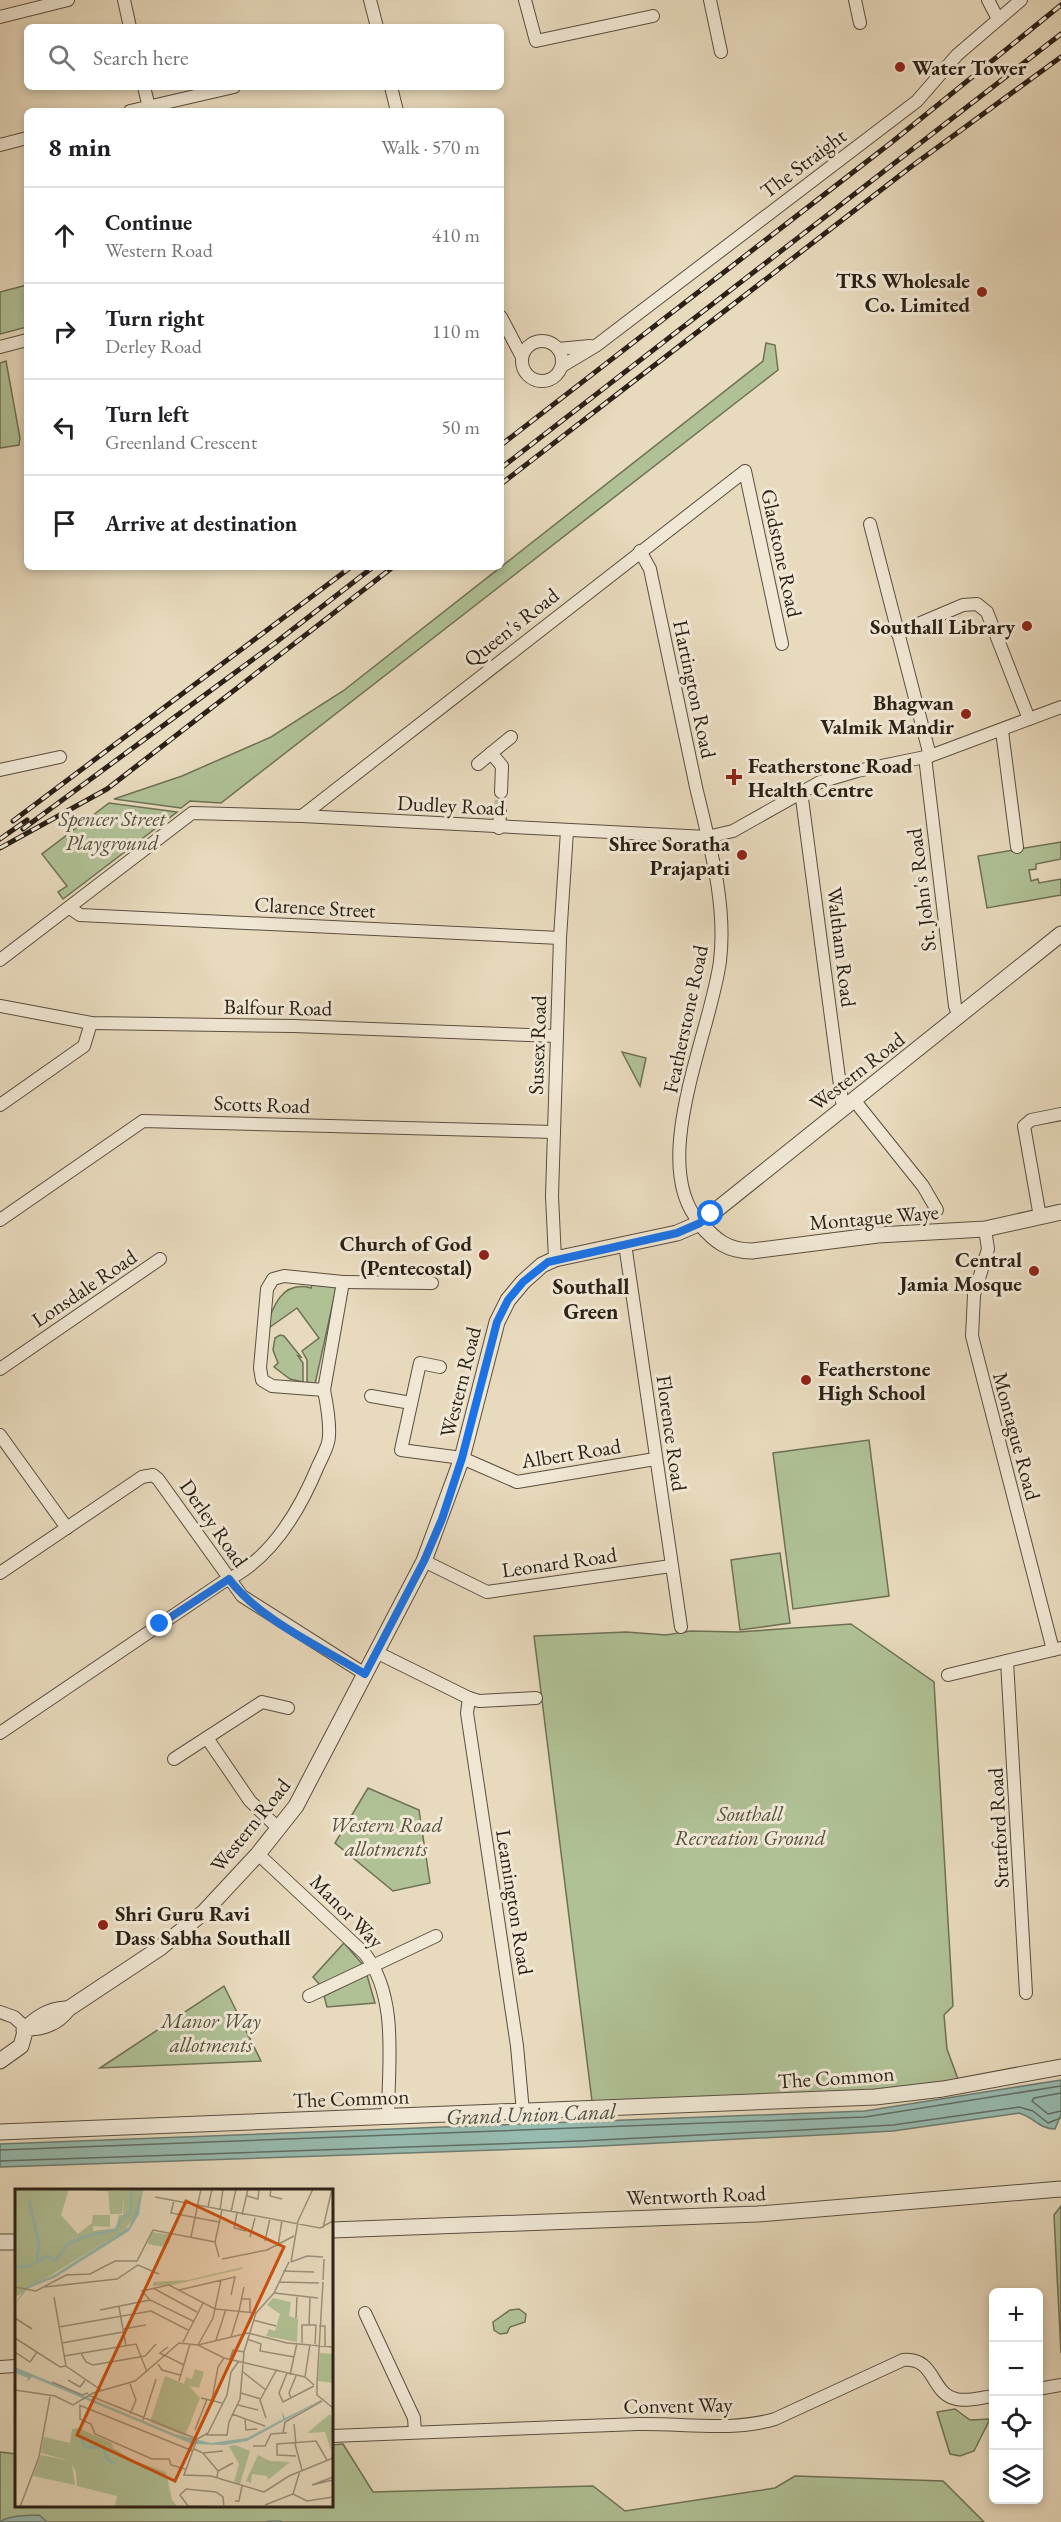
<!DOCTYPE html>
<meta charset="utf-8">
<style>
:root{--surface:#fff;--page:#f6f6f6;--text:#202124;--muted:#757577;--line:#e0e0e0}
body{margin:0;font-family:"EB Garamond",serif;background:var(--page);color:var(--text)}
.controls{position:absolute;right:18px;bottom:18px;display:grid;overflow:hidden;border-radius:9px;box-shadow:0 3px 9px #0003}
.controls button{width:54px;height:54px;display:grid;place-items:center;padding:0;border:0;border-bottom:2px solid var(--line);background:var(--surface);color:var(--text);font:30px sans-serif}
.stop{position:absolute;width:18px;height:18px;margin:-14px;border:4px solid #1a73e8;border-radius:50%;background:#fff}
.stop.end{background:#1a73e8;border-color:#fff;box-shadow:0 2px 6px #0008}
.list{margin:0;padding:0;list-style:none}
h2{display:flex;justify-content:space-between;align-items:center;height:78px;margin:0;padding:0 24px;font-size:26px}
h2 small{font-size:20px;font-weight:400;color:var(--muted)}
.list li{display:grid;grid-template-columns:39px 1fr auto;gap:18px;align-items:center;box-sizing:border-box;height:96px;padding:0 24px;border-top:2px solid var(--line)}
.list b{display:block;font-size:22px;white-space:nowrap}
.list p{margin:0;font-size:20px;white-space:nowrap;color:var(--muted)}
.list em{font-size:20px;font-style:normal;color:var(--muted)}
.icon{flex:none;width:33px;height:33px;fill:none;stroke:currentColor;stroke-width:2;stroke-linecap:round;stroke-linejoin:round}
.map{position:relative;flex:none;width:1061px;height:2522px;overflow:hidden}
.search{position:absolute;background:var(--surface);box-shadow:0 3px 9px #0003;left:24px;top:24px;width:480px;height:66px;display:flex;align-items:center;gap:15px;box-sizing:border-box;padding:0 21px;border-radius:9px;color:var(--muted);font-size:22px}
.panel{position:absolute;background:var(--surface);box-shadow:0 3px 9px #0003;left:24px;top:108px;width:480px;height:462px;border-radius:9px}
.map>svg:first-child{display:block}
</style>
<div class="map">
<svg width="1061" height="2522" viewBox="0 0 1061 2522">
<rect width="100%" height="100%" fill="#e8dabd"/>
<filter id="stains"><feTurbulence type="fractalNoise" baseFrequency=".00333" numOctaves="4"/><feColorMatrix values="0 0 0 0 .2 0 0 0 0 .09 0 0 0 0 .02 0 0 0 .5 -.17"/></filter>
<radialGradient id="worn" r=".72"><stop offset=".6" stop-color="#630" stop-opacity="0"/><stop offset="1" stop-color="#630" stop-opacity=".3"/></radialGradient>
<g fill="#b0c196" stroke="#6e7156" stroke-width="1.5">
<path d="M27,285V327L0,334V292Z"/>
<path d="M766,343L775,345L778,370L221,803L190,801L181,808L114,799L182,776L271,737L343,691L763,361Z"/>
<path d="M6,361L20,438L19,445L0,448V363Z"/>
<path d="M109,803L177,812L63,899L58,892L67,886L42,854Z"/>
<path d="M1061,842V859L1036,864V869L1029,870L1031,881L1038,879L1039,883L1061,879V895L987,908L978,856Z"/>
<path d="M622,1052L646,1058L640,1086Z"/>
<path d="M312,1285L333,1286L336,1289L315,1384L307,1382V1360L302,1351L319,1338L297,1308L266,1330C272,1307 282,1280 311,1288Z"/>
<path d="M280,1335L284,1336L301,1357L298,1356L303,1363V1382L290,1379L274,1367L278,1363L273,1350L275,1338Z"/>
<path d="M869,1440L889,1596L793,1609L773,1453Z"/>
<path d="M780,1553L790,1623L740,1630L731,1560Z"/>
<path d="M851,1624L934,1682L953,2006L944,2015L947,2049L959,2082L876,2095L593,2109L534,1636L626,1632L666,1635L691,1631L738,1632Z"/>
<path d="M368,1788L419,1810L430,1883L393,1891L335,1843Z"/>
<path d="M344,1943L364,1966L320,1985L313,1977Z"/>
<path d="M367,1975L375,2003L327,2007L324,1996Z"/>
<path d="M224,1986L261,2061L100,2068Z"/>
<path d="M1061,2206V2353L1054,2215Z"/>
<path d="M519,2309L526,2314L525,2322L510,2327L507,2333L500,2334L494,2330L493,2322L510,2310Z"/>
<path d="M955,2409L970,2420L990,2419L974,2451L960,2456L950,2454L937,2412Z"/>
<path d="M343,2444L373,2492L593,2486L625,2511L775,2488L795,2476L943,2481L984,2522H0V2452L16,2454V2506H332V2445Z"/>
</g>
<g fill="#97bbb0" stroke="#6c7d73" stroke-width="1.5">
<path d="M1061,2080V2114L1055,2129C1039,2129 1034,2117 1019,2113L893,2131L841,2134L580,2147L0,2167V2144L865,2111Z"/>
<path d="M39,2515L47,2522H0C7,2516 29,2515 39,2515Z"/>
</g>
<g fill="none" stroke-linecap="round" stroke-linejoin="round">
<g stroke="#616e64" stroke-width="1.5">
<path d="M1061,2093L1034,2098L1032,2101L1048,2114L1061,2111"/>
<path d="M0,2150L865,2117L1061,2086"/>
<path d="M0,2161L580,2141L841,2128L893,2125L1019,2107L1033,2111L1048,2123L1061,2118"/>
</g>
<path stroke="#6c7d73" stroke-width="3" d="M268,2522H281"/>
<path stroke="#c2b59c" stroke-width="12" stroke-dasharray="12 6" stroke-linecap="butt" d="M500,812L501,792"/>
<defs>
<g id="minor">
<path d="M124,0L130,27"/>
<path d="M370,0L377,27"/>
<path d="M525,0L536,41L653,16"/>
<path d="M710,0L721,52"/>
<path d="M855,0L860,23"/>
<path d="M988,0L998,19"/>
<path d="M0,17L68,0"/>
<path d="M144,87L150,111"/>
<path d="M391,87L397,111"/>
<path d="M130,111L234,87"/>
<path d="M0,145L27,138"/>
<path d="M501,317L522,357"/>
<circle cx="542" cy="361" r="20"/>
<path d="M0,347L27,340"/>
<path d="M558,349L590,346"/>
<path d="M562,366L597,345L917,101L957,55L1021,0"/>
<path d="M870,524L930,756"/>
<path d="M640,551L650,569C665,642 681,714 696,787C709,843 727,903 720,961C711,1032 647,1164 700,1223"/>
<path d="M897,633L963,605L977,604L987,612L1029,719"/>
<path d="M1002,731L1017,847"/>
<path d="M491,753L502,766L501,792"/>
<path d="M925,757L955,1006L959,1017"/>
<path d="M478,764L511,737"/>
<path d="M0,770L60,757"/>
<path d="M801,791L843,1108"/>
<path d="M302,816L745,471L782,644"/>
<path d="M499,828L500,812"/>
<path d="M70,908L80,915L560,938"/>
<path d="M0,960L192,813L302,816L707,837L733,831L820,782L857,771L930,756L1061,707"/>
<path d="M0,1006L91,1023L294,1026L557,1036"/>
<path d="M854,1100L923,1186L937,1210"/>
<path d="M0,1105L84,1046L91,1023"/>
<path d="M1040,1217L1024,1126L1031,1120L1061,1114"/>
<path d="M0,1220L143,1121L554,1132"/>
<path d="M985,1229L988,1249L974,1295L972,1336L1053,1650"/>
<path d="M625,1244L681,1627"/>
<path d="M555,1259L552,1196L560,938L567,831"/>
<path d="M284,1276L343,1282L324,1390L272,1386L262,1380L260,1368L267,1289L273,1279Z"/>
<path d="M343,1282L432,1283"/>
<path d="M440,1367L420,1363L401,1450L462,1458L517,1482L655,1459"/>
<path d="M0,1369L160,1259"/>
<path d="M371,1396L411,1403"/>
<path d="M0,1435L67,1528"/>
<path d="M424,1561L487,1592L671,1566"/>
<path d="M0,1573L142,1477L153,1475L158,1479L242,1596L365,1674"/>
<path d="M376,1652L469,1698L479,1701L536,1698"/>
<path d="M1007,1661L1026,1993"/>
<path d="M948,1675L1061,1648"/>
<path d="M469,1698L467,1713L517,2046L523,2112"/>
<path d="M0,1733L223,1582C270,1561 299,1512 318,1466C322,1457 329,1446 329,1436C330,1421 327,1405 324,1390"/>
<path d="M207,1738L250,1801L278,1828"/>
<path d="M174,1759L262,1702L288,1708"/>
<path d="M258,1854L365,1954C399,1998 388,2065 388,2118"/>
<path d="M309,1996L436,1936"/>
<path d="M0,2012L14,2017L26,2028"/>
<path d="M365,2313L414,2418L415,2432"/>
<path d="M0,2367L16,2366"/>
<path d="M1038,2389L1061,2385"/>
<path d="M332,2436C434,2432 536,2428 638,2424C683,2423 731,2432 775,2419L903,2360C936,2357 930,2393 956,2399C968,2402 982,2397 994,2396"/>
</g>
<g id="tertiary">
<path d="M700,1223C715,1241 728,1251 752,1251L878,1235L985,1229L1061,1212"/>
<path d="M24,2030C37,2018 48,2010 65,2009"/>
<path d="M0,2061L21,2046L26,2028C44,2028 57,2023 68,2009L160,1948L204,1912L258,1854L296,1806L424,1561L462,1458L497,1322L508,1300L523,1282L542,1265L555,1259L677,1233L700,1223L1061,934"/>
<path d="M0,2132L875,2097L943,2089L1061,2067"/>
<path d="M332,2230L758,2214L1061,2189"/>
<path d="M0,2242H16"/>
</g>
</defs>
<use href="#minor" stroke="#5a4f40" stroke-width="14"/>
<use href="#tertiary" stroke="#5a4f40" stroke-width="17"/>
<use href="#minor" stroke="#f0e7d4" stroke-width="12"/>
<use href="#tertiary" stroke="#f0e7d4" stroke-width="15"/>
<defs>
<g id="rail">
<path d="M501,445L892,142L1061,5"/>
<path d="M501,468L1061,34"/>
<path d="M501,484L912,166L1061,57"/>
<path d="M13,821L351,567"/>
<path d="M23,829L275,643L373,567"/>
<path d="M0,839L27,820"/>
<path d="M0,848L107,789L393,567"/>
</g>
</defs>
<use href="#rail" stroke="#2b2117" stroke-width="5"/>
<use href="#rail" stroke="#f0e7d4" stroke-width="3" stroke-dasharray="9" stroke-linecap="butt"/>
</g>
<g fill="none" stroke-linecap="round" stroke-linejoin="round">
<path stroke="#1a73e8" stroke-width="8" d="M160,1624L229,1579C260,1620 321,1647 365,1674L424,1561L442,1519L462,1458L497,1322L508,1300L523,1282L548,1262L677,1233L700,1223L711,1214"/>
</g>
<g fill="#8f2418" stroke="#f0e7d4" stroke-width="2">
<circle cx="900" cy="67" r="6"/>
<circle cx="982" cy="292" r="6"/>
<circle cx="1027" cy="626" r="6"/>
<circle cx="966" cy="714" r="6"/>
<path d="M731 768h6v6h6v6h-6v6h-6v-6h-6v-6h6z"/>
<circle cx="742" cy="855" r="6"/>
<circle cx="484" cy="1255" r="6"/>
<circle cx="1034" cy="1271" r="6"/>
<circle cx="806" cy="1380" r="6"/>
<circle cx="103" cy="1925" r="6"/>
</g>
<g text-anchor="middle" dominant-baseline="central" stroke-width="6" stroke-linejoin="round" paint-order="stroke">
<g font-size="21" font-weight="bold" fill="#2b2117" stroke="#f0e7d4" text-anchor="end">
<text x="912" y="67" text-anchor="start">Water Tower</text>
<text x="970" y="280">TRS Wholesale<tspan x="970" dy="24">Co. Limited</tspan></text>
<text x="1015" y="626">Southall Library</text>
<text x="954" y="702">Bhagwan<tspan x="954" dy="24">Valmik Mandir</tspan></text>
<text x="748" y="765" text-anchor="start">Featherstone Road<tspan x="748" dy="24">Health Centre</tspan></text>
<text x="730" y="843">Shree Soratha<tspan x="730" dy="24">Prajapati</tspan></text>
<text x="472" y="1243">Church of God<tspan x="472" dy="24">(Pentecostal)</tspan></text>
<text x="1022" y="1259">Central<tspan x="1022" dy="24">Jamia Mosque</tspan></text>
<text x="818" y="1368" text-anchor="start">Featherstone<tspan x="818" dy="24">High School</tspan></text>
<text x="115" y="1913" text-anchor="start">Shri Guru Ravi<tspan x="115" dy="24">Dass Sabha Southall</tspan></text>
</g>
<g font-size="21" fill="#2b2117" stroke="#f0e7d4">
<text transform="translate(803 163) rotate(-37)">The Straight</text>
<text transform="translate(782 553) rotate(78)">Gladstone Road</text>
<text transform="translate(511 627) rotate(-38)">Queen's Road</text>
<text transform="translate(695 689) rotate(78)">Hartington Road</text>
<text transform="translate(451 805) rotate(3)">Dudley Road</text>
<text transform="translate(921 890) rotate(-97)">St. John's Road</text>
<text transform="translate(315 907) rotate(3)">Clarence Street</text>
<text transform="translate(842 947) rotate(83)">Waltham Road</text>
<text transform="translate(278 1007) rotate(1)">Balfour Road</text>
<text transform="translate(685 1019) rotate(-78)">Featherstone Road</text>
<text transform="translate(537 1045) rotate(-88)">Sussex Road</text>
<text transform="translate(857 1071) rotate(-38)">Western Road</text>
<text transform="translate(262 1104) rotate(2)">Scotts Road</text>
<text transform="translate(874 1217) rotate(-5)">Montague Waye</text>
<text transform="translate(84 1288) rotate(-34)">Lonsdale Road</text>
<text transform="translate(460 1382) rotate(-76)">Western Road</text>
<text transform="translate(672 1433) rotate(82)">Florence Road</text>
<text transform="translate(1017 1436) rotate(75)">Montague Road</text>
<text transform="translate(571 1453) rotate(-9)">Albert Road</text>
<text transform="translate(214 1523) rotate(55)">Derley Road</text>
<text transform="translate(559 1562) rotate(-8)">Leonard Road</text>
<text transform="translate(250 1825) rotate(-51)">Western Road</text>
<text transform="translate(998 1828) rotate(-93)">Stratford Road</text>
<text transform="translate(515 1902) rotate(81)">Leamington Road</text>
<text transform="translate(347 1911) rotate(45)">Manor Way</text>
<text transform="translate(836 2077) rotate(-4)">The Common</text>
<text transform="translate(351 2098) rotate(-2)">The Common</text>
<text transform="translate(696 2195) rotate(-2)">Wentworth Road</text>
<text transform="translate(678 2405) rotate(-1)">Convent Way</text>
</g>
<g font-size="21" font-style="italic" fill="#53513d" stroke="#f0e7d4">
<text x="112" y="818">Spencer Street<tspan x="112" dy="24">Playground</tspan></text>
<text x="750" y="1813">Southall<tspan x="750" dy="24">Recreation Ground</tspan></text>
<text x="386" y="1824">Western Road<tspan x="386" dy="24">allotments</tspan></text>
<text x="211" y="2020">Manor Way<tspan x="211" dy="24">allotments</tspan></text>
</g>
<g font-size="22" font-weight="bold" fill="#2b2117" stroke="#f0e7d4">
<text x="591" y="1286">Southall<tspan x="591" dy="25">Green</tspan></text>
</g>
<g font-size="22" font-style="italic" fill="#4b4f45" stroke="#f0e7d4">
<text transform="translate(531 2114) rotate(-2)">Grand Union Canal</text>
</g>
</g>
<g transform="translate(15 2189)">
<rect width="318" height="318" fill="#e8dabd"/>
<path d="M0,0H54L46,26L63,45L77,34L78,26H95V38L78,37V42L101,39L104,26H108L109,7L107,25H95L93,2L128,1L121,25L110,41L0,108ZM136,43L156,46L154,54L149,58L133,55ZM228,78L227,80L157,96L138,97V93L173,91ZM258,109L276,113L274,127L283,130L282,153L251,147L254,140L260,142L265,125L252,116ZM305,164L318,165V194L303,192ZM180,180L189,183L184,199L174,197L185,209L170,247L135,233L150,187L169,195L171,188L177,190ZM315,225L318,231L316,262L310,243L292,244ZM63,239L97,254L98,259L120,272L151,283L157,311L163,318H100L102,307L62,297L61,283L57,275L60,296L18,287L26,266L56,272L26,264L29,248L55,254L57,240ZM220,256L235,262L225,295L219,293L224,275L214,257ZM243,266L255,272L275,273L253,291L252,287L237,285L236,294L231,292Z" fill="#b0c196"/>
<path d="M128,0L124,25L114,42L41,88L12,100L0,115L11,98L39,86L114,38ZM0,178L160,245L196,254L232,249L268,230L267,222L270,229L318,205L232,252L209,256L177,255L17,188L12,193L13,189L0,184Z" fill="#97bbb0"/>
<path fill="none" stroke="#97bbb0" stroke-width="3" d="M14,12L24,55L22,71M0,78L14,77L32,67L40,72L52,56L72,47L101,41L105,32L116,23V0M66,249L70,258L89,259L92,270L100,275"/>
<path fill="none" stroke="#9c907b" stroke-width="1.5" d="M68,0L94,1M256,0L255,7L267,10M232,7L243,10L244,0M140,8L305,39L318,32M159,11L156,24L204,33M193,18L197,0M205,21L208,0M216,23L221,0M222,24L219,39L231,42M227,26L233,0M308,39L317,0M176,48L186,0M235,48L240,29M250,52L255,29M200,53L207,21M263,57L267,31M207,70L252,61L279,47M276,73L283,32L298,0M276,73L292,67L308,68M268,82L299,83M308,91L309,70M264,93L304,94M0,98L21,102L51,86L75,85L100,72H122L138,41L200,53L204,68M30,98L102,90L123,76L144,85M138,99L182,123M164,101L220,88L216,106M259,104L303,109M39,108L51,177L86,201M227,110H235V123M104,118L111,157M85,121L135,111M224,122L229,98M241,124L259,104L274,73M0,129L17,140M281,129L282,108M238,131L261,137M178,132L135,111L127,102L154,96L200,120L241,124M294,136L295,109M304,137H310V157M44,138L136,122L173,141M108,140L131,136M216,148L224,122M0,149L45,178L51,177M232,150L246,155L245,162L279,168M201,151L211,120M168,153L188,114M47,154L108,143M287,154V136H301L300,155M183,156L209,169L290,188L299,196M183,156L198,129L206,91M153,158L145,164L169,176M0,163L15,173L22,163M66,164L71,173L78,176L130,167L141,155M49,167L121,155L132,183M215,170L218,161L229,163M224,172L216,183L212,206L193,244L182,250L169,286L196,287L249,303M143,175L147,181L165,186M228,183L251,201M272,184L264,204L268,213L299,197M275,186L282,154M290,188L295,155M53,191L65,198L71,190M164,192L175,155M37,193L67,206L73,204M115,195L121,211L115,225M302,195L308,93M302,195V206L318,219M0,201L40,207L58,216L78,204L120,192L164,154L183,156L233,144L272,154L318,158M226,204L246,210M73,206L182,250M186,209L207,214M276,209L274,204L281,187M197,211L203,178L209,169M64,216L178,262M223,216L243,221M65,217V230L76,235L80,245L137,270H154L156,276L170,280M217,225L250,237M251,229L245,211L262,180M230,230L231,241L242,240M128,231L141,190M279,235L281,255M180,241L192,210M272,244H268L270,233L307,212M191,246H212L214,233L225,210L229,163L241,124M280,255L287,281M238,257H250L256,245L268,244M179,260L188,264L203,282L202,288M188,264L208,262M281,267L262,266V255L301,252L312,271M203,282L218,274L212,277M318,288L297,296L318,291M249,303L274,287L318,269M278,305L292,312L318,308M220,312H224L227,297M250,316L278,305L285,282M5,318L24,268L35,208M204,318L173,317L165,306L171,300L201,303L208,308L209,318"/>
<path fill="#cc510e" fill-opacity="0.15" stroke="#cc510e" stroke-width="3" d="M171,12L269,58L160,292L62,246Z"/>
<rect width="318" height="318" fill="none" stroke="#2b2117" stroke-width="3"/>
</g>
<rect width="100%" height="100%" filter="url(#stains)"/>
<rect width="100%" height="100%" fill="url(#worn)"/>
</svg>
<div class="controls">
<button>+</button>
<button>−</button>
<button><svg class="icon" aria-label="locate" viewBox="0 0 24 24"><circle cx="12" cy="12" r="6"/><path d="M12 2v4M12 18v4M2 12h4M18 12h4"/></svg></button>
<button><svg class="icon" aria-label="layers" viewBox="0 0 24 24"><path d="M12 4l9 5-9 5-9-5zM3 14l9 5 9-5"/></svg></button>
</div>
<div class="stop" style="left:711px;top:1214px"></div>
<div class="stop end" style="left:160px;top:1624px"></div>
<div class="search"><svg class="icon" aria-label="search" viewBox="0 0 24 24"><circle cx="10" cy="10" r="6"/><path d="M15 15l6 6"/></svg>Search here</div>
<section class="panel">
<h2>8 min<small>Walk · 570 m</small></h2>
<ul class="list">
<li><svg class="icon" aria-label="ahead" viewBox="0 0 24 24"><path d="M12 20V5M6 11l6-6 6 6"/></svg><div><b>Continue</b><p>Western Road</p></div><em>410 m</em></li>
<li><svg class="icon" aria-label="right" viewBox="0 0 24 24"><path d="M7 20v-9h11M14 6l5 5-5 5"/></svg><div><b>Turn right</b><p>Derley Road</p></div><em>110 m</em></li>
<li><svg class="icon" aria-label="left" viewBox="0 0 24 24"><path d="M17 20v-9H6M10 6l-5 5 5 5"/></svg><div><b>Turn left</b><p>Greenland Crescent</p></div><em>50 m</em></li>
<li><svg class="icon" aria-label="arrive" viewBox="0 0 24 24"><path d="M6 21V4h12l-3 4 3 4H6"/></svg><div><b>Arrive at destination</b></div></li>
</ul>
</section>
</div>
